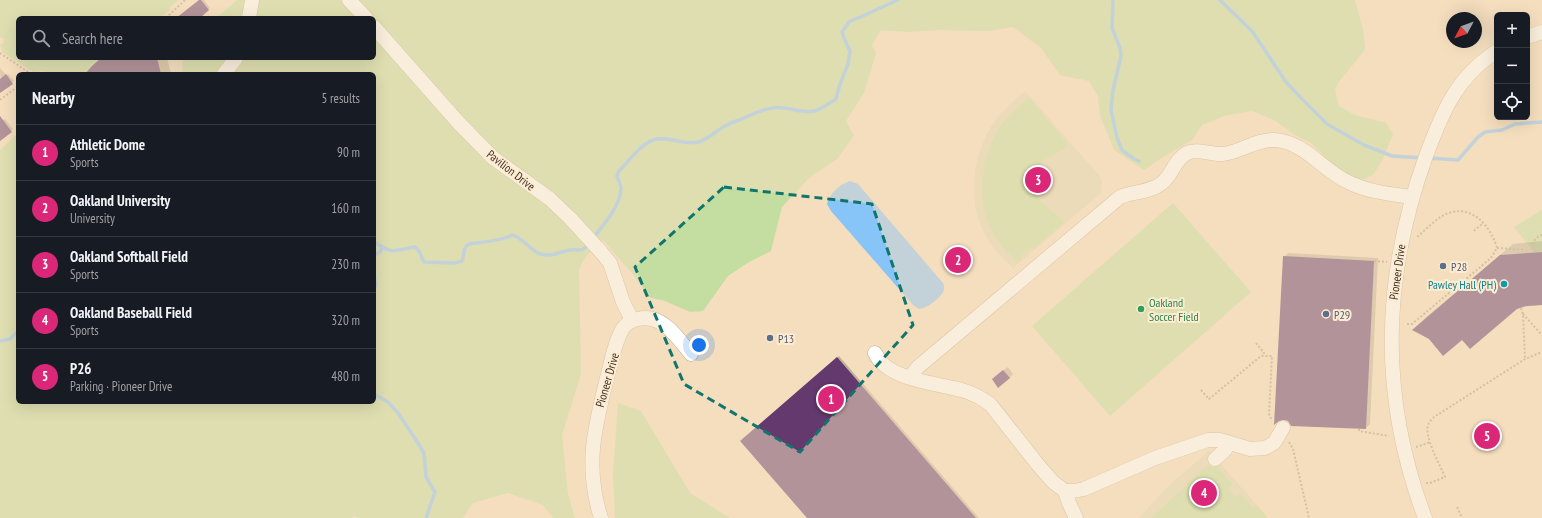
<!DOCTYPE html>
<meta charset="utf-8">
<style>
:root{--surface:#171b24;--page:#20242c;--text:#f1f3f6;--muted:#9ea1a6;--line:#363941;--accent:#db2777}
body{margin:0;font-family:"PT Sans Narrow",sans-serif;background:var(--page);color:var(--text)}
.controls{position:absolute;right:12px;top:12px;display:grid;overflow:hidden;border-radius:6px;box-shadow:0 4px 16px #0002}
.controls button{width:36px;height:36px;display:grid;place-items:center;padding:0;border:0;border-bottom:1px solid var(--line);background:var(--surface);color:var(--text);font:20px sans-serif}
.compass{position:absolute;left:1446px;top:12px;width:36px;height:36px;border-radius:50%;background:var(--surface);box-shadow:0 4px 16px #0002;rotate:229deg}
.you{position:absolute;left:699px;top:345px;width:14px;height:14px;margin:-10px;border:3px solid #fff;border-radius:50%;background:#1a73e8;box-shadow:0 0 0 6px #1a73e833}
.badge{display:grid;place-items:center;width:26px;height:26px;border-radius:50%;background:var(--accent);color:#fff;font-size:13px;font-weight:700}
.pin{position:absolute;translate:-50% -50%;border:2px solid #fff;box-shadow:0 1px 4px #0006}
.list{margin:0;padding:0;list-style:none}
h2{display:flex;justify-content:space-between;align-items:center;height:52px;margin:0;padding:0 16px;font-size:17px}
h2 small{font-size:13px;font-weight:400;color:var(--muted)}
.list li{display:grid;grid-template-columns:26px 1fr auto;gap:12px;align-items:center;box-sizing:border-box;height:56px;padding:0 16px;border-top:1px solid var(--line)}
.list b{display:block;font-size:15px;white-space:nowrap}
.list p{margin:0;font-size:13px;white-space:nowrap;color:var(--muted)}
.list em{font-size:13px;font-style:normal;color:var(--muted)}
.icon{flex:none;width:22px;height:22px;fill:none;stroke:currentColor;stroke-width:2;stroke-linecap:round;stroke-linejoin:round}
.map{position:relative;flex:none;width:1542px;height:518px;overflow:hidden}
.search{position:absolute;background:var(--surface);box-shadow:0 4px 16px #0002;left:16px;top:16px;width:360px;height:44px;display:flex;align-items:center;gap:10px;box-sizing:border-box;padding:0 14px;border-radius:6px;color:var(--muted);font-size:15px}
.panel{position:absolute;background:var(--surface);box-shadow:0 4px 16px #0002;left:16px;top:72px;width:360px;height:332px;border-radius:6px}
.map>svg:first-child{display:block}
</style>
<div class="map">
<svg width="1542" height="518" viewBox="0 0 1542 518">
<rect width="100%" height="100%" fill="#f4debe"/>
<g fill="#c4dea1">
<path d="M0,0H179L169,8L170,10L162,16V18H18V58H101L85,74H53L43,71L33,72L2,52L0,45L3,43L4,39L0,37Z"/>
<path d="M237,0H1355L1363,29L1365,50L1340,80L1335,90L1339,106L1355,115L1386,123L1393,134L1383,159L1373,175L1359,181L1343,174L1311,143L1295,135L1274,120L1252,111L1224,116L1202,125L1192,140L1163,157L1144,170L1114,150L1100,116L1098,96L1089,81L1060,75L1041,48L1013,27L989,31L937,30L909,32L881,30L872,45L876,53L864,93L846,121L854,136L837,159L810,177L782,207L771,251L749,262L728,276L703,311L690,312L665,301L648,297L636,278L603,240L586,256L579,270L581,374L562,435L568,494L575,518H553L543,505L508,493L473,503L463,518H358L355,516L351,518H0V150L18,133V402H374V74H182L183,58H374V18H216Z"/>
<path d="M1025,91L1102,179L1101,193L1013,268C1001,257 990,245 983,230C968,198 973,156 991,127C1000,113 1012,102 1025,91Z"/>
<path d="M1173,203L1251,292L1110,416L1032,326Z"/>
<path d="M1542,210V252H1534L1514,227Z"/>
<path d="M618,403L641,411L690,493L730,518H615L613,476Z"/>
<path d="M1209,451L1268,518H1139L1173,482Z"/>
</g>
<g fill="#e2d8b3" fill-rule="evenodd">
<path d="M1025,91L1102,179L1101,193L1013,268C1001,257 990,245 983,230C968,198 973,156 991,127C1000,113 1012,102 1025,91ZM1029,98L1068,144C1066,147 1063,150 1059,152C1054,156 1048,157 1043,161C1039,166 1036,172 1035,178C1031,201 1052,208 1064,222L1033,249L1032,247L1021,256L1022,258L1018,262C1006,252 994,238 988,223C976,193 983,150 1002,124C1010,114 1019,106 1029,98Z"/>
<path d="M1209,451L1256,505L1253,507L1240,493L1235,497L1228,489L1233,485L1217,466L1212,467L1208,465L1151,518H1139L1173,482Z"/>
</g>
<path fill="#87c4f8" d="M850,181L858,184L943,283C944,284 944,288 944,289C943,297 926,309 919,309L913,305L831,211L827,204C830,193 840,184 850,181Z"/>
<g fill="#0003">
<path d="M200,0H204L210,8L198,18H177Z"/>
<path d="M101,58H167L171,74H86Z"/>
<path d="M0,68L6,75L8,74L14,81L1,92Z"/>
<path d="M0,118L2,121L5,119L13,129L0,140Z"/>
<path d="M1542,241V305L1521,307L1430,338L1414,330L1425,318L1513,244Z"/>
<path d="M1288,253L1378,258L1370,424L1366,428L1284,419V257Z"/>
<path d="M839,356L979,518H808L741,441Z"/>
<path d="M1008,367L1013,374L1010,378L997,375Z"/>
</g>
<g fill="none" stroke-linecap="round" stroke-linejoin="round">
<g stroke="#87c4f8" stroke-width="3.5">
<path d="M1113,0L1112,28L1120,48L1121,56L1113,90L1111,110L1117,138L1122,150L1134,159L1139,161"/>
<path d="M1220,0L1252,31L1286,82L1300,97L1327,124L1364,145L1392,156L1423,158"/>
<path d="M1429,158L1458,160L1478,137L1485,132L1502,130L1515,124L1542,122"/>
<path d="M593,238C603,226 621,205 621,188C621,185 618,180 617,176L619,171C629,161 640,145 653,140C668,135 683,146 698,142C710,139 716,130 727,125C732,122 738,121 744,118C755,113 760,110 772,108C786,105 800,114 815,111C820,110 831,102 836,99L840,84L848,64L850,51L844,38L842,32L849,22L898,0"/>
<path d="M374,242L386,249L393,251L415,247L419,251L424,262L455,263L462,261C465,254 462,248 469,244C480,242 503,241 512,235C525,238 531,254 546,255C554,256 562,251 570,250C581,249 582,253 589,243"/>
<path d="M374,255L380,252L383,247"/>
<path d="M374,276L376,285L374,289"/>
<path d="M0,341L10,339L18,331"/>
<path d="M374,394L388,402L398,413L418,443L424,453L426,477L435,492L426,518"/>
</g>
</g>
<g fill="#63396e">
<path d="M199,0H201L209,10L200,18H176Z"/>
<path d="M101,58H157L161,74H85L92,66Z"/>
<path d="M6,74L13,84L0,93V79Z"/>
<path d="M0,116L12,132L0,141Z"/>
<path d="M1542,252V305L1526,306L1517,309L1470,349L1462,340L1443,356L1429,339L1412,330L1500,255Z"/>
<path d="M1283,256L1374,261L1366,429L1291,426L1288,421L1284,420L1279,421L1274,425Z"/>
<path d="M837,357L976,518H807L740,441Z"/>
<path d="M1003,370L1010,378L998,388L992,379Z"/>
</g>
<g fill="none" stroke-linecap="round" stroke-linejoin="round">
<defs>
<g id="minor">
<path d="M349,0L366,18"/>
<path d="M249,18L252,0"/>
<path d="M374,27L457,121L492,157L550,199L570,218L602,253L610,263L623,302L632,320"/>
<path d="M1527,37L1542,32"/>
<path d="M224,74L236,58"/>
<path d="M875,353C888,382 942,383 968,392C976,395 983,399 990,404L1039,466L1053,482L1065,491L1069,503L1076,518"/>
<path d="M910,377L918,367L1120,197C1134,191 1149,193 1162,183C1172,175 1175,159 1187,153C1197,148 1212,155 1223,154C1241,152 1256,139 1275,140C1305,142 1322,170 1348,182C1368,192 1391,194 1412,197"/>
<path d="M1215,459L1225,450L1229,443"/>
<path d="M1065,491H1074L1084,489L1155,458L1208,440H1220L1250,449L1265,448L1274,443L1283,428"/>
<path d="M601,518C584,465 595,426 608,374C612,359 615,341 623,328C627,323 633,320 638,319C662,313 678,338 691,354"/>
<path d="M1425,518C1379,396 1382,278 1426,156C1442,113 1456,77 1497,51"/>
</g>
</defs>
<use href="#minor" stroke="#bda98a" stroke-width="15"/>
<g stroke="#ae9d84" stroke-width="2" stroke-dasharray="2 2" stroke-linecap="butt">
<path d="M166,18L185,0"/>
<path d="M0,53L31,74"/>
<path d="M40,74H43"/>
<path d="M0,100L18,86"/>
<path d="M1474,231L1483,223"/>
<path d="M1497,248L1525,250"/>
<path d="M1536,252C1531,245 1533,238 1542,235"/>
<path d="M1374,261L1387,262"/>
<path d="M1521,308L1523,314L1525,359"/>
<path d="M1523,314L1542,335"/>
<path d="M1407,324H1412L1491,258L1497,248C1490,224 1469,201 1442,216C1433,222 1424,231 1416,238"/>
<path d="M1256,343L1264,353L1261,355"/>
<path d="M1201,390L1209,399L1261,356H1272L1269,414L1272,421"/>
<path d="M1359,429V431L1389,436"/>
<path d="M1289,442L1293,449L1309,518"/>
<path d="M1416,447L1431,442"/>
<path d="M1426,483H1430L1445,477C1440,465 1424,437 1428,425C1429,422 1432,419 1434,417L1525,359L1542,352"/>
<path d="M1457,507L1462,518"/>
</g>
<use href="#minor" stroke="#fff" stroke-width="14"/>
</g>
<path d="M0 0H1542V518H0ZM724,187L872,204L913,325L800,452L684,384L635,267Z" fill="#f4debe" fill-opacity=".55" fill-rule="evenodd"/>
<path fill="none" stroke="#0f766e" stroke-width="3" stroke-dasharray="8 5" stroke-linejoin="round" d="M724,187L872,204L913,325L800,452L684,384L635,267Z"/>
<g fill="#5c6f8a" stroke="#feecd2" stroke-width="1.5">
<circle cx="1443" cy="266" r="4"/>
<circle cx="1326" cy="314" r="4"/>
<circle cx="770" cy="338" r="4"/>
</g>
<circle fill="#0f9aa8" stroke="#feecd2" stroke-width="1.5" cx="1504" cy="284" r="4"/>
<circle fill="#2e9e5b" stroke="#feecd2" stroke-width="1.5" cx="1141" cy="309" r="4"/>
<g text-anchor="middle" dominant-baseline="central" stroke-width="4" stroke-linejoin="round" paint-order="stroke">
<g font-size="12" fill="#3c3327" stroke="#feecd2">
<text transform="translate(511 170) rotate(38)">Pavilion Drive</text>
<text transform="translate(1397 272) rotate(-82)">Pioneer Drive</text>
<text transform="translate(607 380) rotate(-74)">Pioneer Drive</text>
</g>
<g font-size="12" fill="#4e5e75" stroke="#feecd2" text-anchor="start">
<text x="1451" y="266">P28</text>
<text x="1334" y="314">P29</text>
<text x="778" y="338">P13</text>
</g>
<g font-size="12" fill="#0d838f" stroke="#feecd2" text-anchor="end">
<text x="1496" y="284">Pawley Hall (PH)</text>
</g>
<g font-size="12" fill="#27864d" stroke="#feecd2" text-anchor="start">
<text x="1149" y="302">Oakland<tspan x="1149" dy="14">Soccer Field</tspan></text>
</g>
</g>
</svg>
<div class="controls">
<button>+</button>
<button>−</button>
<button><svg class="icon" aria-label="locate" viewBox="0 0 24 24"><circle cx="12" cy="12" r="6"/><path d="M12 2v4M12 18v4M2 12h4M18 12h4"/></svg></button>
</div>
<svg class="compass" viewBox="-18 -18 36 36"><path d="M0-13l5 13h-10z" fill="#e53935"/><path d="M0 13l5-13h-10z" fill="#9ea1a6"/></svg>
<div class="you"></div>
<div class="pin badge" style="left:831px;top:399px">1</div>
<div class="pin badge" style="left:958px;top:260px">2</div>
<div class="pin badge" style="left:1038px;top:180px">3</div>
<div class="pin badge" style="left:1204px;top:493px">4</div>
<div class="pin badge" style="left:1487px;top:436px">5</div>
<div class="search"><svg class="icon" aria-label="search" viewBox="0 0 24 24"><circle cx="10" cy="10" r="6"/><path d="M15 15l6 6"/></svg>Search here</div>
<section class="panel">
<h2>Nearby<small>5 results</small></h2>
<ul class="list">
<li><span class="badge">1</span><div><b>Athletic Dome</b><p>Sports</p></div><em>90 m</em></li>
<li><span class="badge">2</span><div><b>Oakland University</b><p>University</p></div><em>160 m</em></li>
<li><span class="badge">3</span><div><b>Oakland Softball Field</b><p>Sports</p></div><em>230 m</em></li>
<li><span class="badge">4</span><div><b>Oakland Baseball Field</b><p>Sports</p></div><em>320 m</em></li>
<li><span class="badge">5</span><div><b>P26</b><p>Parking · Pioneer Drive</p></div><em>480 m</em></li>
</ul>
</section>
</div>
